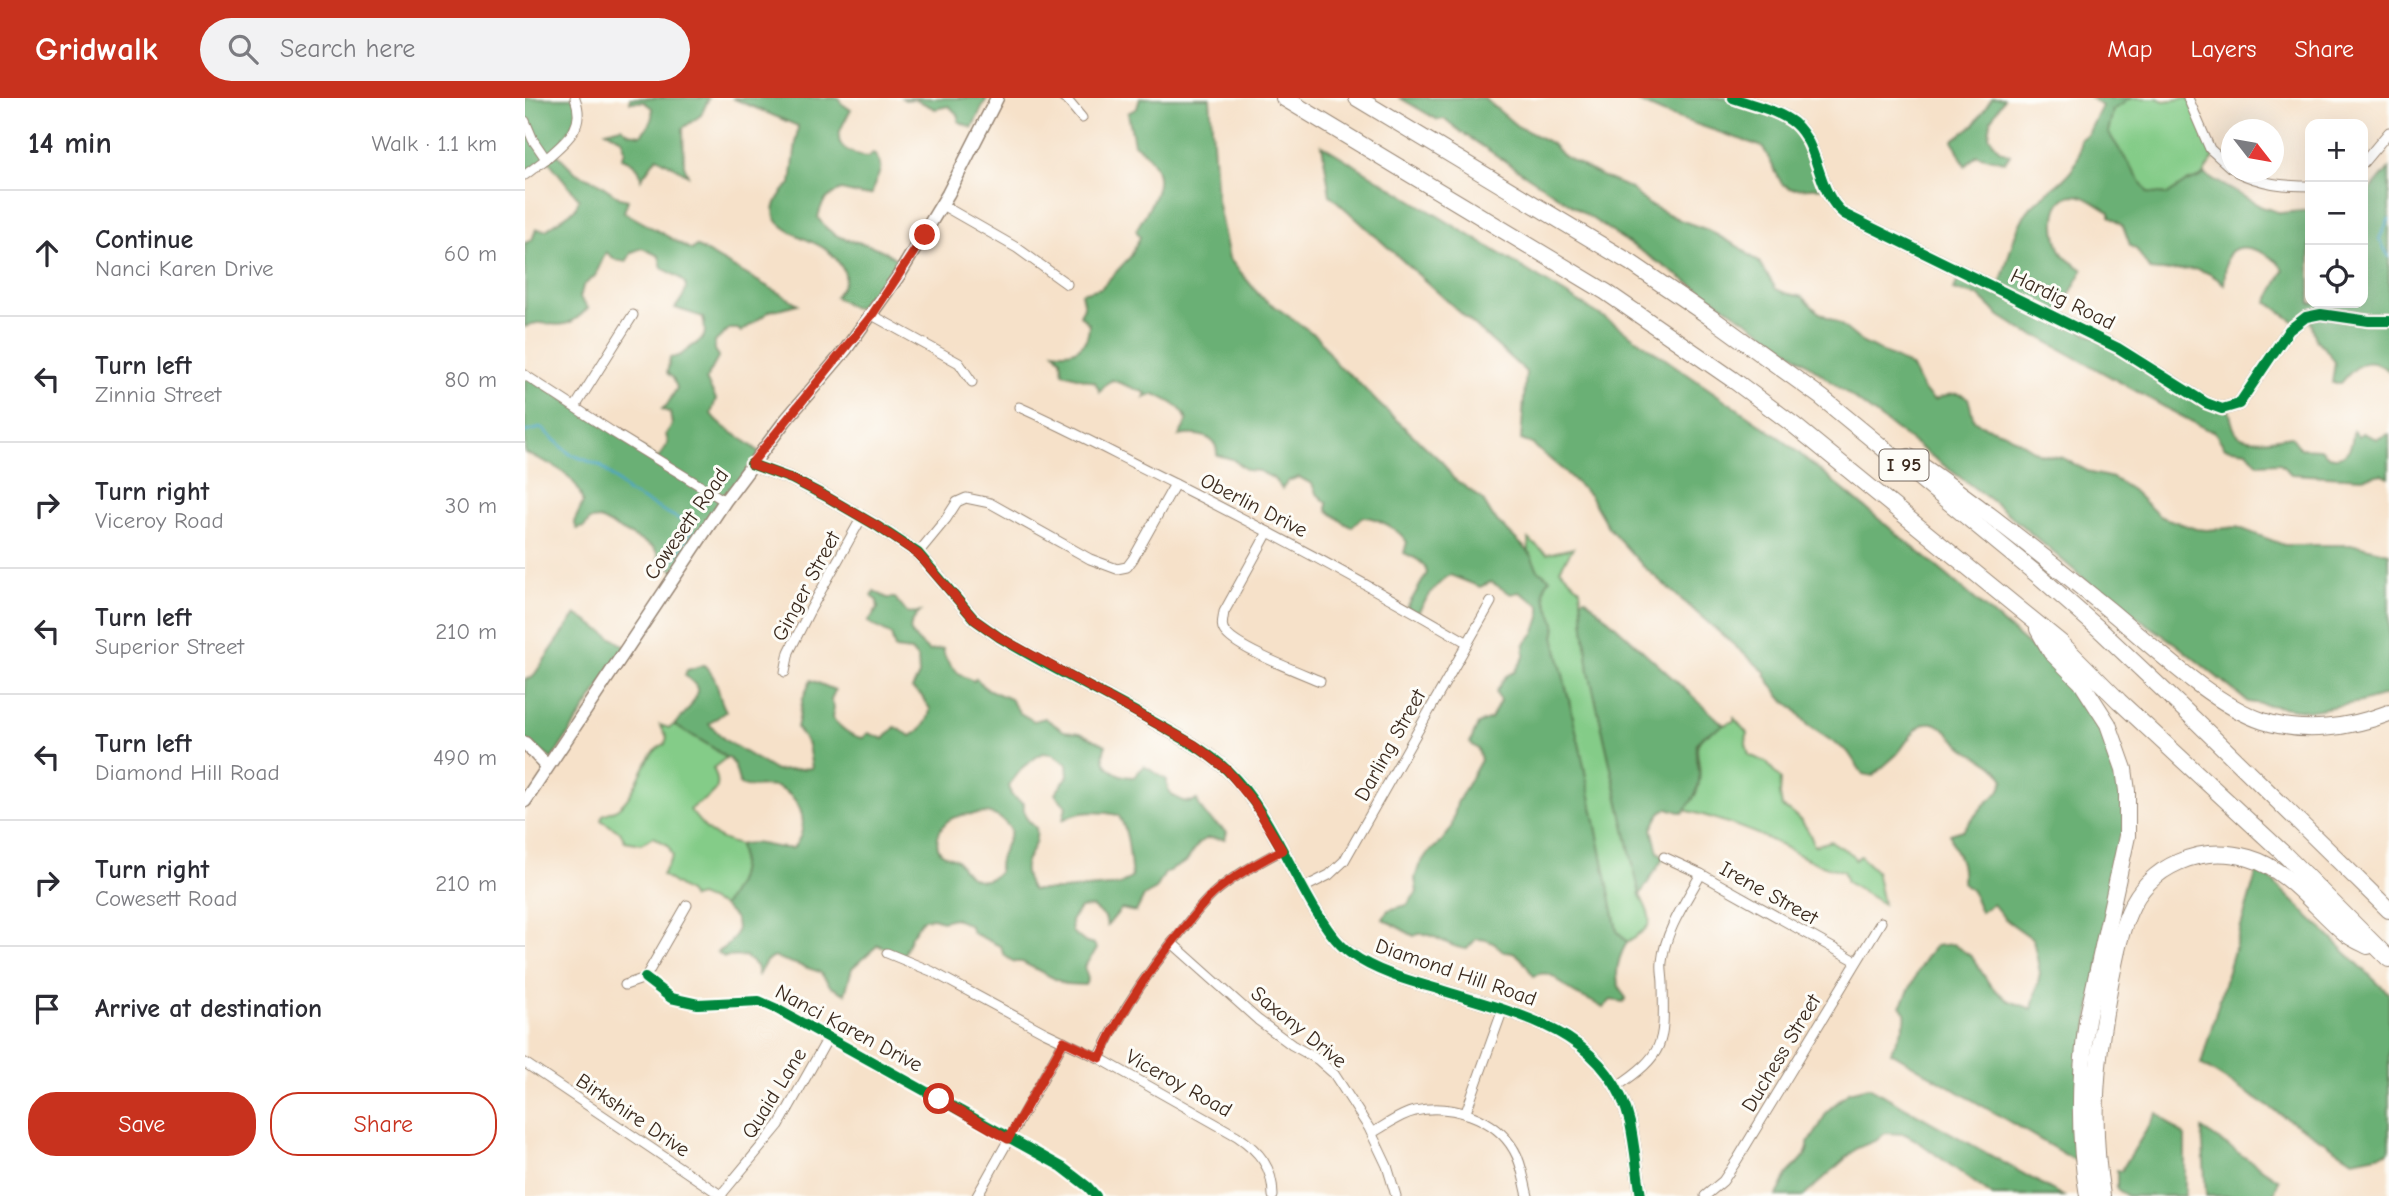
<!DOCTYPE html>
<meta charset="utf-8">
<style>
:root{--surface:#fff;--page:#f2f2f3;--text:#2b2b33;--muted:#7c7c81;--line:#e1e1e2;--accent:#c8321e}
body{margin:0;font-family:"Comic Neue",sans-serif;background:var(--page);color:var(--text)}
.controls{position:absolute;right:21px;top:21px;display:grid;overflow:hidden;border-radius:14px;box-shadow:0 7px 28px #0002}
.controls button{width:63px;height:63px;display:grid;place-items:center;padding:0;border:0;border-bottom:2px solid var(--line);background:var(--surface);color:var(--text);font:35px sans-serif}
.compass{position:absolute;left:1696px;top:21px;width:63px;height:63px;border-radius:50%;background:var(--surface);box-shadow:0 7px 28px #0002;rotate:121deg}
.stop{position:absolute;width:21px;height:21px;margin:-16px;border:5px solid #c8321e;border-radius:50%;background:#fff}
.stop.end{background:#c8321e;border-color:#fff;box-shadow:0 2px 7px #0008}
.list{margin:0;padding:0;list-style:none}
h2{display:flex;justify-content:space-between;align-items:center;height:91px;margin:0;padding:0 28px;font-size:30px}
h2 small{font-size:23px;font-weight:400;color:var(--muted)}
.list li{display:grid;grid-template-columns:46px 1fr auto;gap:21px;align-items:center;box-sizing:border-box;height:126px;padding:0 28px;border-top:2px solid var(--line)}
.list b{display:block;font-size:26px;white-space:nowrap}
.list p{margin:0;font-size:23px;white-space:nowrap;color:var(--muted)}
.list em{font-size:23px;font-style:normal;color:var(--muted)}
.actions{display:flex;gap:14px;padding:21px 28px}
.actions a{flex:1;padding:16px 0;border:2px solid var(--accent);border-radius:28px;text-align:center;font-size:24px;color:var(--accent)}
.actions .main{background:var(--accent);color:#fff}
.icon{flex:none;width:38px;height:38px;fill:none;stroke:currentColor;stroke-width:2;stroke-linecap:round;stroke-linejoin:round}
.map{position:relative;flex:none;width:1864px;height:1098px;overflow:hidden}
header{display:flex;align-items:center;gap:42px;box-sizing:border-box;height:98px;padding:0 35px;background:var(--accent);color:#fff}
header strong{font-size:33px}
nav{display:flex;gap:38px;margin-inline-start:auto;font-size:24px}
.search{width:490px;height:63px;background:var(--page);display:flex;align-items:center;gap:18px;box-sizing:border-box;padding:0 24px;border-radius:38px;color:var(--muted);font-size:26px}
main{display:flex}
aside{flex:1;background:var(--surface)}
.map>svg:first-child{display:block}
</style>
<header>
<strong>Gridwalk</strong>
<div class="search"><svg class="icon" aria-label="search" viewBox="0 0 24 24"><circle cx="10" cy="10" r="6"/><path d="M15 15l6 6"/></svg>Search here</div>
<nav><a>Map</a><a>Layers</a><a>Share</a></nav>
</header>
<main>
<aside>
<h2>14 min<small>Walk · 1.1 km</small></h2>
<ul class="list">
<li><svg class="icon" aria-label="ahead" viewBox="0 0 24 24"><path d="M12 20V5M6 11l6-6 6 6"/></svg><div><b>Continue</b><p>Nanci Karen Drive</p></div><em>60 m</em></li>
<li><svg class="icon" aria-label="left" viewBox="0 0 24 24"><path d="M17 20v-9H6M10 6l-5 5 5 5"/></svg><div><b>Turn left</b><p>Zinnia Street</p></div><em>80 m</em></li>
<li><svg class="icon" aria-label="right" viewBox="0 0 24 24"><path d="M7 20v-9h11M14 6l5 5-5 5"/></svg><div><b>Turn right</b><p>Viceroy Road</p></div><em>30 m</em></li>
<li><svg class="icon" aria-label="left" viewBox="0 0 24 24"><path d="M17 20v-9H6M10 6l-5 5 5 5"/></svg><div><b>Turn left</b><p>Superior Street</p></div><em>210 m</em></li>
<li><svg class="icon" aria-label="left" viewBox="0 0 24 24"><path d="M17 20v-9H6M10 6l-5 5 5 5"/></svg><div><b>Turn left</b><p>Diamond Hill Road</p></div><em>490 m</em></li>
<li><svg class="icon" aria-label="right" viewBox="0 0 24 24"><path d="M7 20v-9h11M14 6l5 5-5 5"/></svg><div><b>Turn right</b><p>Cowesett Road</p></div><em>210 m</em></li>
<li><svg class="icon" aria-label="arrive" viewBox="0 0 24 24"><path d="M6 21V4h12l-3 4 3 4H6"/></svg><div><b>Arrive at destination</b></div></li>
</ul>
<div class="actions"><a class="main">Save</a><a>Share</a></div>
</aside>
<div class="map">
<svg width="1864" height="1098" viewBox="0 0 1864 1098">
<rect width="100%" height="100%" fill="#fdfcf7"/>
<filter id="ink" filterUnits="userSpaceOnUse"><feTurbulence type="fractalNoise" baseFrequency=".0143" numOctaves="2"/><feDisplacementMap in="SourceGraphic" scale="14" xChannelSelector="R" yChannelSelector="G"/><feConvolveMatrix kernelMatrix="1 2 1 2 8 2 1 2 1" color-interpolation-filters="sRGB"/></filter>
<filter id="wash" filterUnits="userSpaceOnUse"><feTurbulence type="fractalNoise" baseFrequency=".00686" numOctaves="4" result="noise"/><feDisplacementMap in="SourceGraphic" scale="28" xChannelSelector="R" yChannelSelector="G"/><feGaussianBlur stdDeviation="1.57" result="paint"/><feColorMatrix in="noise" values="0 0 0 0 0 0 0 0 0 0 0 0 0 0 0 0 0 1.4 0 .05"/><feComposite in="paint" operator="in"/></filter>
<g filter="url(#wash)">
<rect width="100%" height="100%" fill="#f6e1c9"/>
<g fill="#84cc88" stroke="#607b53" stroke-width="2">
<path d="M1606,0H1632L1639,3L1664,0L1690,58L1676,79L1662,84L1642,97L1623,95L1618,90L1583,34L1588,12Z"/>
<path d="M1003,441L1022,456L1048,450L1035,471L1055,491L1064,573L1115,797C1129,826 1130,826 1102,844L1092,833L1056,654L1029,538C1036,522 1016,506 1019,487L1004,454Z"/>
<path d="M1209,620L1222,635L1221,646L1224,657L1241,664L1256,681L1255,697L1257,709C1274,718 1284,729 1289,748L1306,743L1328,757L1330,762L1335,758L1351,773L1358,806L1322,784L1318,773C1287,767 1271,754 1243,741C1216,728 1189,720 1160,712C1164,706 1170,699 1172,693C1184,652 1148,646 1209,623Z"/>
<path d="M135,627L144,630L149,627C167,638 186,646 201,660L188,670C202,698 180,697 165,712C181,733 188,740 214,747C221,771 212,788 198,808L174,798L167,800L164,795L137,777L148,758L143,747L128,739L116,746L100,743L95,734L76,722L78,717C82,715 89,713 93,710C114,695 118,654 140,646L142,639Z"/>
</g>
<g fill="#6bb074" stroke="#536d49" stroke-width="2" fill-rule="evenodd">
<path d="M0,0H51L56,14L30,54L51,75L70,83L95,100L103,102L99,114L167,152L171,148L273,206L245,213L216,234L213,231H204L190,244V252L194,258L181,282L191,301L186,316C197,332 220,340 235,355L151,474L133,461V456L128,449L75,421L65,422L59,429L52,431L49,424L58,405C52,375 26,366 0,355V277L133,361L143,345L141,336L147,327L145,315L137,311L142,307L152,290L148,280L142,275L145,260C158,258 156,256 166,249C181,240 182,238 178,219L150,210C170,185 161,183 137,170L134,158L117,150L107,154L101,164L91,162L81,154L70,178L58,188L55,200L63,210C34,242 22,216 0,229V145L7,142L11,131L21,132L50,111L54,101L22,61L0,77Z"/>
<path d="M105,0H184L176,17L158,30L159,67L163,77L132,59L116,81C116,69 107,64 97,60L100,53L97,41L81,33L96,29L104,35L116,37C123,28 129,22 127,10L119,4H105Z"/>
<path d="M207,0H314L316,5L326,12C319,25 305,42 322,52C329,56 335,59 343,59L348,55C364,72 349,78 347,96L338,97L316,92C301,99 296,104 293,120C310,145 328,140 352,150C361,153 369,160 377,165L351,197L338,210L326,209L310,199C314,193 320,186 320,180C321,174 317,170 314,165C300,143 274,143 256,127C241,115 254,95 266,86L273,28Z"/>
<path d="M377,0H462L447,30L433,23L434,18L424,8L410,11L390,1L380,2Z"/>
<path d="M615,0H685L692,102L704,160L735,198L793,239L812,267L828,279L853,305L917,364L928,380L957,401L968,419L1004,454L1013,472L1025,481C1007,500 1037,518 1029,538L1056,654L1092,833L1102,844C1092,862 1086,883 1101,900L1098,904L1086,902L1078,910C1069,904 1062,901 1053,897C1037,891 1029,868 1009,878C998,866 998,854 979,854C971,846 963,840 951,841L942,851C921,850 904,829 889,838L858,821L863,812L882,807L892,794L890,780L894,768L902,756L917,743L926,731L932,705L956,662L953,651L945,645L953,626L966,621L975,603L971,594L981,578L990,574L999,559V547L1010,534L1015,519V507L994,494L986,496L966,484L955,489L925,477C911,485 901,502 892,516L882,510L902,475C899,463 890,460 879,455L882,444C875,433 852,418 837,419L827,429L819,425L802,412V405L791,395L787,386L774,379L763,383L757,391L748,380L734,373L722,372L707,361L692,357C693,336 669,335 654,338L662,323C658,308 643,303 630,296L619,300L621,295L587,282L580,287L575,294L570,284L538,275L536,261L529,253C549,257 564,249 564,226L555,217L559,209L556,195L576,190L606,158L615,139L611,132C632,97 649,74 609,46L603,15L612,10Z"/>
<path d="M875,0H959L992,28L1026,45L1037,57L1076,78L1105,90L1123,106L1155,122L1183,132L1214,149L1235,165L1251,191L1260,195L1278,199L1293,214L1315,226L1338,245L1386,268L1398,292L1409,302C1422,297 1430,292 1443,300L1449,322L1456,327L1480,335L1515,356L1538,360L1566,375L1588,380L1607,392L1634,418L1671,431L1682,432L1712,429L1759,447H1832L1864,455V596L1836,604L1783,613L1723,604L1652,547L1564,485L1475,409L1249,241L936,34L920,21L913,22Z"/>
<path d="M1104,0H1208L1254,17L1278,35L1302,89L1267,91L1257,86L1238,49L1138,15Z"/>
<path d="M1467,0H1479L1466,22L1464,38L1474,52L1485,57L1479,64L1452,57L1440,68L1428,42L1449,27Z"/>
<path d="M1566,0H1606L1588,12L1583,34L1623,95L1642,97L1662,84L1676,79L1679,76L1737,109L1756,115L1785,112V205H1838V101L1864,70V273C1842,256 1831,267 1816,285H1807L1810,264L1799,249L1791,242L1785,221L1771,225L1742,204L1759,172C1752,158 1712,138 1703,158C1700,166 1700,178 1699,186C1668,159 1657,178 1625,172L1612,152L1605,147L1598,128L1585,119V114C1574,109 1562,97 1549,97C1522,99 1528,145 1540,159C1545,164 1553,168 1558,172L1532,219L1704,312C1706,318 1707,329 1711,334C1719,347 1754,340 1766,338L1775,350C1781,351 1788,350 1794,351C1803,354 1794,354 1804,358C1822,363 1828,348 1828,333L1834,338L1837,335L1852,341L1864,336V379L1857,376L1837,380L1766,376L1754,365L1733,366L1722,353L1700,350L1689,333L1681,331L1645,312L1514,239L1502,235L1475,218L1454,198L1428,192L1437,175L1473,191C1484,165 1487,130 1506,109C1527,86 1557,79 1555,41L1563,36L1577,8Z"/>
<path d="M797,47L1088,225L1258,342L1423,478L1571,606L1604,713L1563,923L1558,1067L1366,954C1370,940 1389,921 1376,908C1387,888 1395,864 1410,848L1428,846L1447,859L1465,887L1482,902L1507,911L1515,875L1508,841L1480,821L1468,806L1456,814L1447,793L1437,784C1439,758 1429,756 1425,736L1438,732L1459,707L1474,694L1479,682C1469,664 1458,663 1442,652C1431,645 1421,628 1408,625C1391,622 1382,646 1372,656C1365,663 1356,670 1348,678L1338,676L1323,654L1283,627L1269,610L1255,599L1241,578L1240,574L1118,468L1083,429L1065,398L1039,373L1007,346L996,342L1001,274L805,97Z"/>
<path d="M349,493L362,500H370L382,515L395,514C376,533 388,538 404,553L418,551C420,567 435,578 449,583L451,580L460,590L485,601L495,615L509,623L520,620L539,633L555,635L581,647C572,667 591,679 609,679L619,668L642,682C640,697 659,708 672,702C677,717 689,725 702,734L700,741L683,740L674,745L661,764L640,775L631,791L619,798L611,814L596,811L582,828L580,819L567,809L555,810L546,823L547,834L561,845H568L572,851L559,869L563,881L560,887L540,886L497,864H489L479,857L475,848L448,835L444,827L429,820L417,823L409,820L398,821L386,838L378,859L353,847L327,870L320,896L306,889L295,874L249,859L241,863L233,877L231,868L220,858L199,859L192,854C203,848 217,836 210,821C208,817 201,812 198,808C212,788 221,771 214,747C231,741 250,752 268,750C285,730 279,702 254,690C241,685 227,692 215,687L209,666L203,659L201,660C186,646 167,638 149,627C156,620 174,602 172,591C171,585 163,581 160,577L162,572L179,567C197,585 190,594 201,613L184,626L200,642L251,673L287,670L283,647L272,630L278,600L286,582L310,592L306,602L309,609L307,620C316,630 325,638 338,640L343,635L359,641L370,629L386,638C397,632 404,624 405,611L396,597L387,591L394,577L393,561L386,553L370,551L366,537L343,524L353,510L352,503L347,498ZM517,655L527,656L542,666L543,678L530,696L541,708L538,722C553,712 577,713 593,717C605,734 604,759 607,779L595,787L538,792H507C487,759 515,759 511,730C503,722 497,719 499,706L486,697L484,687L498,669ZM461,715C473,717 479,722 486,732C483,750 473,753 474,774C462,786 449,785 438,771C435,767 435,765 432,762C428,759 421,758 417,755C407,746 415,728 424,722C434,715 449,717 461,715Z"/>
<path d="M1060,500L1199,627C1191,631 1176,637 1172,646C1168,655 1174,666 1174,674C1176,691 1167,703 1158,715L1143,710L1135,715L1127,731L1133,754L1139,759L1115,797L1064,573L1056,501Z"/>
<path d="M51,516L101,549L27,661L0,641V581L7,580Z"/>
<path d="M1732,773L1738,774L1864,896V1052L1862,1055L1828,1062L1676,966Z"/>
<path d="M1344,989L1538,1098H1468L1391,1042L1380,1036L1360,1035L1352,1042L1332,1050L1279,1098H1251C1256,1092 1258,1084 1262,1077C1268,1068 1285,1060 1283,1044C1293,1035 1295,1025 1302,1014C1305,1009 1317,1002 1323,994Z"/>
<path d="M1632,1015L1660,1039V1098H1602L1592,1091V1072L1596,1073Z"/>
<path d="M1677,1031L1754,1082L1748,1098H1681Z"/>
</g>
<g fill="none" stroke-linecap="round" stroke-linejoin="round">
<g stroke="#4aa6c8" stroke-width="2.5">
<path d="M1864,121L1854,141L1864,159"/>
<path d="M0,334L16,330L45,356L76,368L103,394L165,427L167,433L149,461"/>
</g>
</g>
</g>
<g filter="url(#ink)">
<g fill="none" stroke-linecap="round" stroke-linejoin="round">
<defs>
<g id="street">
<path d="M538,0L543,3L557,20"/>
<path d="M1663,0L1685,51L1706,70"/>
<path d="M0,23L8,42L21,61C42,42 61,30 50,0"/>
<path d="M1838,65L1864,34"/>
<path d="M1712,74C1737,86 1758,88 1785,88"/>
<path d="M0,77L21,61"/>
<path d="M417,107L492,150L542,186"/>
<path d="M347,217L434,265L447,284"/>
<path d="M0,277L89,335L200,403"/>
<path d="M50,309L108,217"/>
<path d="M494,309C548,333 599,361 652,387C751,437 847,489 943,545"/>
<path d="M743,434L699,514C698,522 695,529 701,535C713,551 774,574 795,583"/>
<path d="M393,455L421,421L432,404L441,400L465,405L565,461L592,471L602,469L608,461L650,386"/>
<path d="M260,574L264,554L284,514L337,419"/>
<path d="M1139,759L1176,776L1331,863"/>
<path d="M778,790L804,777L819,763L966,504"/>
<path d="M647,845L733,922L767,947L792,961L809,976L844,1030L862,1068L871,1098"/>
<path d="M362,855L406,873L519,934L574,960L712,1038C734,1053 748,1069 748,1098"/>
<path d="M120,880L146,900L173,906L234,903L250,910L537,1069L563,1089L571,1098"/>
<path d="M120,880L162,807"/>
<path d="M100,887L120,880"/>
<path d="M574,960C594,918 617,882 646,846C660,829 672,811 688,796C708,778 733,765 757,752"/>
<path d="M0,965L197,1098"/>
<path d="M1091,989C1142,955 1139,944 1138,886C1138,879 1136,871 1137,864C1140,833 1161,803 1176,776"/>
<path d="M941,1014L978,911"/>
<path d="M847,1035C860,1028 875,1016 890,1013C925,1005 970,1019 989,1052C997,1065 999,1083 1003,1098"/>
<path d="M195,1098L254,1027L303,940"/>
<path d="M452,1098L539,943"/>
<path d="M1180,1098L1198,1083L1212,1062L1356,824"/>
</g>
<g id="secondary">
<path d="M1208,0C1227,7 1253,12 1269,25C1296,49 1290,92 1319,116L1593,250L1681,305L1697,311L1714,306L1764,232L1781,219L1796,216L1844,223H1864"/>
<path d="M226,366L267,381L302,399L352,428L393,455L450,522L474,539C526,571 583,597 636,628C659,641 683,654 702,672C741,709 762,765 789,810C799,826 810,844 825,855C849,873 884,883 913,891C991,916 1083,932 1105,1025C1110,1049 1112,1074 1116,1098"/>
<path d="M0,645L22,668"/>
<path d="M0,703L200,403L260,323L321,251L374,177L423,96L472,0"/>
</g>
<g id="highway">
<path d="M759,0L1081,194L1207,281L1270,328L1536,545L1594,603L1758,755L1864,861"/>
<path d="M832,0L1106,165L1188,221L1296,299L1515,479L1573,530L1669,621L1864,812"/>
<path d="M1384,359C1453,406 1518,458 1583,511C1627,547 1685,605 1738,623C1778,636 1825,630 1864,615"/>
<path d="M1513,531L1526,554L1556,584L1583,626L1599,671L1602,693V738L1562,922C1554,982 1553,1039 1563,1098"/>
<path d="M1577,1098C1565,1023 1571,960 1585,886C1590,862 1594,837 1604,814C1624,767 1676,746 1724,760C1763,771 1790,810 1820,835C1826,840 1835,844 1843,848"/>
</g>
</defs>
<use href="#street" stroke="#988674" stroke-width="11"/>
<use href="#secondary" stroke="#988674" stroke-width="15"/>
<use href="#highway" stroke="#988674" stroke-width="18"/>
<use href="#street" stroke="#fff" stroke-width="9"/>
<use href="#secondary" stroke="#fff" stroke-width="12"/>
<use href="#highway" stroke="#fff" stroke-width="16"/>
<defs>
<g id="cycleway">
<path d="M1208,0C1227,7 1253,12 1269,25C1296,49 1290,92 1319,116L1593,250L1681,305L1697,311L1714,306L1764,232L1781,219L1796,216L1844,223H1864"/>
<path d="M226,366L267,381L302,399L352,428L393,455L450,522L474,539C526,571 583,597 636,628C659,641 683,654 702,672C741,709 762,765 789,810C799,826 810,844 825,855C849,873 884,883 913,891C991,916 1083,932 1105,1025C1110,1049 1112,1074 1116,1098"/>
<path d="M120,880L146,900L173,906L234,903L250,910L537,1069L563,1089L571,1098"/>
</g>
</defs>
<use href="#cycleway" stroke="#fdfcf7" stroke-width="15"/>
<use href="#cycleway" stroke="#00873e" stroke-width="10"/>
</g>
</g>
<g fill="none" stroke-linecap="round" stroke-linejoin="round" filter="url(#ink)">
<path stroke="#c8321e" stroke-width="9" d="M400,137L347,217L226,366L267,381L302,399L352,428L393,456L450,522L474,539L670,647L702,672L729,705L757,752C733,765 708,778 688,796C672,811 660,829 646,846C617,882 594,918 575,960L539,943L483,1041L414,1001"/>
</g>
<g text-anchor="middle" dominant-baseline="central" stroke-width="6" stroke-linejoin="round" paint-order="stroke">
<rect fill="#fdfcf7" stroke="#75695f" stroke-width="2" x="1354.5" y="351.5" width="49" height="31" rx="5"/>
<g font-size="19" font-weight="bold" fill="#3b2a1e">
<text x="1379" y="367">I 95</text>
</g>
<g font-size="21" fill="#3b2a1e" stroke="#fdfcf7">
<text transform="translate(1538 201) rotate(26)">Hardig Road</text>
<text transform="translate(729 407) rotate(27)">Oberlin Drive</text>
<text transform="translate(161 426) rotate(-55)">Cowesett Road</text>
<text transform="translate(281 488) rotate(-62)">Ginger Street</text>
<text transform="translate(865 647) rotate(-61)">Darling Street</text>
<text transform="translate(1244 795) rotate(29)">Irene Street</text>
<text transform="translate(931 874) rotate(19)">Diamond Hill Road</text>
<text transform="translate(774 929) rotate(39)">Saxony Drive</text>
<text transform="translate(324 930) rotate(28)">Nanci Karen Drive</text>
<text transform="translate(1256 955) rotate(-59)">Duchess Street</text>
<text transform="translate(654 985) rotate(29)">Viceroy Road</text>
<text transform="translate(249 995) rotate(-58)">Quaid Lane</text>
<text transform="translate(108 1017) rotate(34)">Birkshire Drive</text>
</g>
</g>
</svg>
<div class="controls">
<button>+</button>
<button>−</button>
<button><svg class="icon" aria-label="locate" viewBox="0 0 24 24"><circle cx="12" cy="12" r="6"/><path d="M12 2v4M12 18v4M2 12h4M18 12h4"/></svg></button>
</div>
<svg class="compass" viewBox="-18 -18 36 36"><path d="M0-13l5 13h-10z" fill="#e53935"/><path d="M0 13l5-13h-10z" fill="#7c7c81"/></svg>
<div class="stop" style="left:414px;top:1001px"></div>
<div class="stop end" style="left:400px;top:137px"></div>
</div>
</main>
